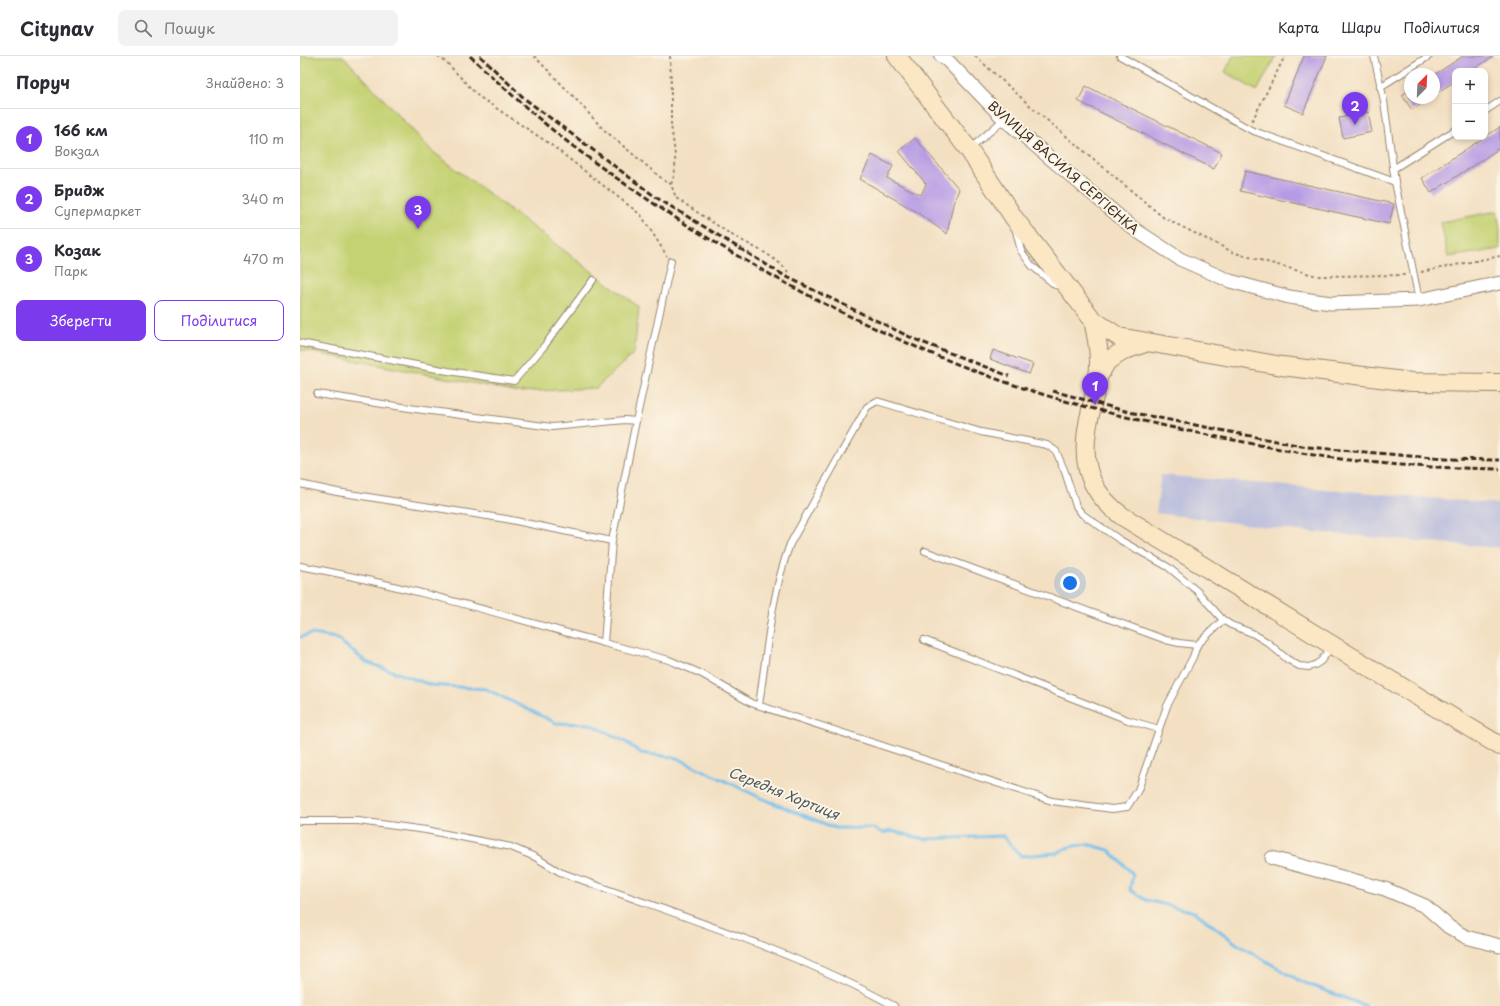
<!DOCTYPE html>
<html lang="uk">
<meta charset="utf-8">
<style>
:root{--surface:#fff;--page:#f2f2f3;--text:#2b2b33;--muted:#7c7c81;--line:#e1e1e2;--accent:#7c3aed}
body{margin:0;font-family:"Playpen Sans",sans-serif;background:var(--page);color:var(--text)}
.controls{position:absolute;right:12px;top:12px;display:grid;overflow:hidden;border-radius:8px;box-shadow:0 2px 6px #0003}
.controls button{width:36px;height:36px;display:grid;place-items:center;padding:0;border:0;border-bottom:1px solid var(--line);background:var(--surface);color:var(--text);font:20px sans-serif}
.compass{position:absolute;left:1104px;top:12px;width:36px;height:36px;border-radius:50%;background:var(--surface);box-shadow:0 2px 6px #0003;rotate:24deg}
.you{position:absolute;left:770px;top:527px;width:14px;height:14px;margin:-10px;border:3px solid #fff;border-radius:50%;background:#1a73e8;box-shadow:0 0 0 6px #1a73e833}
.badge{display:grid;place-items:center;width:26px;height:26px;border-radius:50%;background:var(--accent);color:#fff;font-size:13px;font-weight:700}
.pin{position:absolute;translate:-50% -33px;filter:drop-shadow(0 1px 2px #0008)}
.pin::after{content:'';position:absolute;top:21px;width:14px;height:12px;background:inherit;clip-path:polygon(0 0,100% 0,50% 100%)}
.list{margin:0;padding:0;list-style:none}
h2{display:flex;justify-content:space-between;align-items:center;height:52px;margin:0;padding:0 16px;font-size:17px}
h2 small{font-size:13px;font-weight:400;color:var(--muted)}
.list li{display:grid;grid-template-columns:26px 1fr auto;gap:12px;align-items:center;box-sizing:border-box;height:60px;padding:0 16px;border-top:1px solid var(--line)}
.list b{display:block;font-size:15px;white-space:nowrap}
.list p{margin:0;font-size:13px;white-space:nowrap;color:var(--muted)}
.list em{font-size:13px;font-style:normal;color:var(--muted)}
.actions{display:flex;gap:8px;padding:12px 16px}
.actions a{flex:1;padding:9px 0;border:1px solid var(--accent);border-radius:8px;text-align:center;font-size:14px;color:var(--accent)}
.actions .main{background:var(--accent);color:#fff}
.icon{flex:none;width:22px;height:22px;fill:none;stroke:currentColor;stroke-width:2;stroke-linecap:round;stroke-linejoin:round}
.map{position:relative;flex:none;width:1200px;height:950px;overflow:hidden}
header{display:flex;align-items:center;gap:24px;box-sizing:border-box;height:56px;padding:0 20px;background:var(--surface);border-bottom:1px solid var(--line)}
header strong{font-size:19px}
nav{display:flex;gap:22px;margin-inline-start:auto;font-size:14px}
.search{width:280px;height:36px;background:var(--page);display:flex;align-items:center;gap:10px;box-sizing:border-box;padding:0 14px;border-radius:8px;color:var(--muted);font-size:15px}
main{display:flex}
aside{flex:1;background:var(--surface)}
.map>svg:first-child{display:block}
</style>
<header>
<strong>Citynav</strong>
<div class="search"><svg class="icon" aria-label="search" viewBox="0 0 24 24"><circle cx="10" cy="10" r="6"/><path d="M15 15l6 6"/></svg>Пошук</div>
<nav><a>Карта</a><a>Шари</a><a>Поділитися</a></nav>
</header>
<main>
<aside>
<h2>Поруч<small>Знайдено: 3</small></h2>
<ul class="list">
<li><span class="badge">1</span><div><b>166 км</b><p>Вокзал</p></div><em>110 m</em></li>
<li><span class="badge">2</span><div><b>Бридж</b><p>Супермаркет</p></div><em>340 m</em></li>
<li><span class="badge">3</span><div><b>Козак</b><p>Парк</p></div><em>470 m</em></li>
</ul>
<div class="actions"><a class="main">Зберегти</a><a>Поділитися</a></div>
</aside>
<div class="map">
<svg width="1200" height="950" viewBox="0 0 1200 950">
<rect width="100%" height="100%" fill="#fcf5e5"/>
<filter id="ink" filterUnits="userSpaceOnUse"><feTurbulence type="fractalNoise" baseFrequency=".025" numOctaves="2"/><feDisplacementMap in="SourceGraphic" scale="8" xChannelSelector="R" yChannelSelector="G"/><feConvolveMatrix kernelMatrix="1 2 1 2 8 2 1 2 1" color-interpolation-filters="sRGB"/></filter>
<filter id="wash" filterUnits="userSpaceOnUse"><feTurbulence type="fractalNoise" baseFrequency=".012" numOctaves="4" result="noise"/><feDisplacementMap in="SourceGraphic" scale="16" xChannelSelector="R" yChannelSelector="G"/><feGaussianBlur stdDeviation="0.9" result="paint"/><feColorMatrix in="noise" values="0 0 0 0 0 0 0 0 0 0 0 0 0 0 0 0 0 1.4 0 .05"/><feComposite in="paint" operator="in"/></filter>
<g filter="url(#wash)">
<rect width="100%" height="100%" fill="#f3e0c3"/>
<path fill="#c0c2dd" d="M861,419L1200,448V492L999,475L856,457Z"/>
<g fill="#c5d273" stroke="#807e48">
<path d="M0,0H43L132,95L339,251L334,297L296,332L219,336L0,294Z"/>
<path d="M933,0H976L957,35L925,16Z"/>
<path d="M1197,155L1200,172V193L1148,201L1141,166Z"/>
</g>
<g fill="none" stroke-linecap="round" stroke-linejoin="round">
<path stroke="#72bfec" stroke-width="3" d="M0,581L12,578L36,582L66,606L131,629L186,633L256,667L290,668L324,685L341,697L377,702L461,742L535,772H572L583,777L591,775L624,783L703,780L721,800L757,797L769,791L787,788L809,794L833,818L830,834L846,844L895,856L937,888L1000,925L1066,950"/>
</g>
<g id="blocks">
<g fill="#b59ae4">
<path d="M1004,0H1027L1003,57L984,49Z"/>
<path d="M1163,0H1194L1171,15H1155V25L1134,39V19Z"/>
<path d="M786,30L922,97L914,113L778,45Z"/>
<path d="M1110,34V42H1130L1112,54L1102,39Z"/>
<path d="M1068,56L1072,76L1043,82L1039,62Z"/>
<path d="M1200,71V92L1131,137L1122,122Z"/>
<path d="M615,82L659,133L653,148L647,178L615,155L560,123L572,99L593,110L587,122L621,139L626,128L599,95Z"/>
<path d="M945,115L1094,148L1089,168L940,135Z"/>
<path d="M693,294L733,308L729,318L690,303Z"/>
</g>
</g>
</g>
<g filter="url(#ink)">
<use href="#blocks" fill-opacity="0" stroke="#978570" stroke-width="1"/>
<g fill="none" stroke-linecap="round" stroke-linejoin="round">
<defs>
<g id="lane">
<path d="M820,0L951,74L1095,126"/>
<path d="M1074,0L1084,45L1095,126L1119,244"/>
<path d="M1080,31L1129,0"/>
<path d="M1185,55L1200,45"/>
<path d="M670,93L704,63"/>
<path d="M1093,113L1155,74"/>
<path d="M716,175L721,195L732,210L755,229L760,230"/>
<path d="M0,287L148,315L214,325L245,289L293,224"/>
<path d="M17,338L116,353L252,371L325,364L336,365L312,485L304,587L369,604L402,618L451,647L752,745L812,753L827,751L838,734L867,650L893,601L897,589L923,564"/>
<path d="M336,365L371,205"/>
<path d="M0,428L37,436L206,463L312,485"/>
<path d="M625,495L866,584L879,587L897,589"/>
<path d="M0,510C103,529 203,559 304,587"/>
<path d="M624,584L828,664L859,673"/>
<path d="M459,649C467,595 471,539 490,488L567,351L577,345L681,376L747,389L756,395L765,416L776,450L782,458L820,484L868,511L897,535L923,564L931,569L952,577L967,586L987,603L999,610L1009,611L1015,609L1021,605L1031,591"/>
<path d="M0,765H58L126,774L211,791L235,801L260,816C372,858 489,892 594,950"/>
</g>
<g id="street">
<path d="M641,0L648,5L704,63L834,173L880,203L930,225L989,241L1031,247L1119,244L1200,227"/>
<path d="M972,802L1085,833L1125,850L1149,871L1166,881L1200,890"/>
</g>
<g id="secondary">
<path d="M597,0L669,94L714,162L793,264L819,281L982,310L1112,326L1200,327"/>
<path d="M793,264C797,283 801,302 798,321C797,332 793,343 791,354C780,398 783,431 822,460L1032,589L1200,690"/>
<path d="M798,321L807,305L825,294L845,287"/>
</g>
</defs>
<use href="#lane" stroke="#978570" stroke-width="8"/>
<use href="#street" stroke="#978570" stroke-width="15"/>
<use href="#secondary" stroke="#978570" stroke-width="20"/>
<g stroke="#978570" stroke-width="2" stroke-dasharray="3 3" stroke-linecap="butt">
<path d="M138,0L147,7L178,40L250,88L341,159L367,200"/>
<path d="M234,0L272,39L303,73L366,126L371,128"/>
<path d="M370,0C371,22 371,44 371,66C372,85 380,110 371,128L376,142L430,178L467,198L482,209L488,216"/>
<path d="M675,0L735,54L864,162L935,197L1017,220L1107,219"/>
<path d="M952,65L985,0"/>
<path d="M1121,216L1200,200"/>
</g>
<use href="#lane" stroke="#fff" stroke-width="6"/>
<use href="#street" stroke="#fff" stroke-width="13"/>
<use href="#secondary" stroke="#fbe7c3" stroke-width="18"/>
<g stroke="#3b2a1e" stroke-width="3" stroke-dasharray="6 3" stroke-linecap="butt">
<path d="M170,0C206,34 243,68 282,97C360,155 443,206 529,250C599,285 670,316 745,339C804,357 863,370 923,382C971,391 1020,402 1069,406C1112,411 1156,412 1200,413"/>
<path d="M180,0L225,43L357,142L485,220L614,283L709,320"/>
<path d="M753,335L829,356L1007,391L1145,403L1200,404"/>
</g>
</g>
</g>
<g text-anchor="middle" dominant-baseline="central" stroke-width="4" stroke-linejoin="round" paint-order="stroke">
<g font-size="13" fill="#3b2a1e" stroke="#fcf5e5">
<text transform="translate(764 111) rotate(41)">ВУЛИЦЯ ВАСИЛЯ СЕРГІЄНКА</text>
</g>
<g font-size="14" font-style="italic" fill="#4c575c" stroke="#fcf5e5">
<text transform="translate(484 737) rotate(22)">Середня Хортиця</text>
</g>
</g>
</svg>
<div class="controls">
<button>+</button>
<button>−</button>
</div>
<svg class="compass" viewBox="-18 -18 36 36"><path d="M0-13l5 13h-10z" fill="#e53935"/><path d="M0 13l5-13h-10z" fill="#7c7c81"/></svg>
<div class="you"></div>
<div class="pin badge" style="left:795px;top:349px">1</div>
<div class="pin badge" style="left:1055px;top:69px">2</div>
<div class="pin badge" style="left:118px;top:173px">3</div>
</div>
</main>
